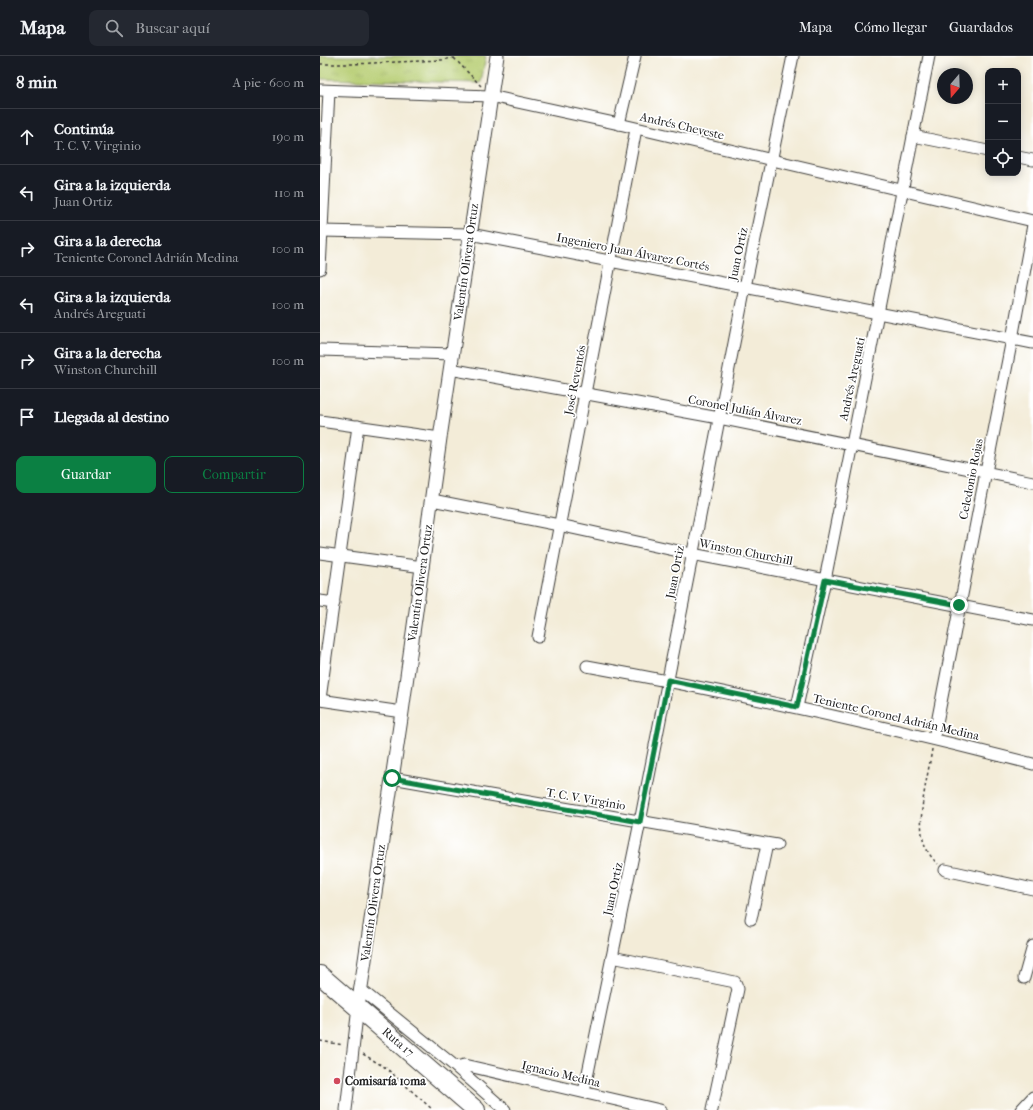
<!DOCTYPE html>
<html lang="es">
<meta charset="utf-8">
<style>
:root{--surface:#171b24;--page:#242831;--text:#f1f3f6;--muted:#9ea1a6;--line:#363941;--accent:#0b8043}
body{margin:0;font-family:"IM FELL French Canon",serif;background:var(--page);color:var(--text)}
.controls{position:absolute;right:12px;top:12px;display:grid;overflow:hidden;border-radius:8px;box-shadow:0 2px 10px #0003}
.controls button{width:36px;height:36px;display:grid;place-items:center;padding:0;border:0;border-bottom:1px solid var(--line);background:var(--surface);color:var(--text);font:20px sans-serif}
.compass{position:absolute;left:617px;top:12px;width:36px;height:36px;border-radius:50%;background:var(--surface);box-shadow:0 2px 10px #0003;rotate:199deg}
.stop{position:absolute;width:12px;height:12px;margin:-9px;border:3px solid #0b8043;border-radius:50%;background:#fff}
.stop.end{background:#0b8043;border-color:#fff;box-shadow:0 1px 4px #0008}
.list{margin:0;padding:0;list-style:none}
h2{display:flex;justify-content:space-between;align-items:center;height:52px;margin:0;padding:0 16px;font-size:17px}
h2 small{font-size:13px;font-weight:400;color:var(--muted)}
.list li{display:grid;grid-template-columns:26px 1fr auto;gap:12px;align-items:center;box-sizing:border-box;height:56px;padding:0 16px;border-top:1px solid var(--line)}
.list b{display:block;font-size:15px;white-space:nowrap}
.list p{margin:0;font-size:13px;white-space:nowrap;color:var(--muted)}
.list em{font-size:13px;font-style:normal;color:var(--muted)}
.actions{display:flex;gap:8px;padding:12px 16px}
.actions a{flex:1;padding:9px 0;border:1px solid var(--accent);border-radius:8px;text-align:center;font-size:14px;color:var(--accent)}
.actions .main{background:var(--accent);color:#fff}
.icon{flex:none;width:22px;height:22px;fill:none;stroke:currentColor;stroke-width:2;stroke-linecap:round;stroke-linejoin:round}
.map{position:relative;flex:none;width:713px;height:1054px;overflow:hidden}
header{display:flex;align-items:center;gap:24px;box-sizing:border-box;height:56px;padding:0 20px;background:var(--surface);border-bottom:1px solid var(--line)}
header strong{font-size:19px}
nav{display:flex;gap:22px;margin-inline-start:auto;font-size:14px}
.search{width:280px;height:36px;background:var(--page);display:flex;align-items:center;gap:10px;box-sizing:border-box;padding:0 14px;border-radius:8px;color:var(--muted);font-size:15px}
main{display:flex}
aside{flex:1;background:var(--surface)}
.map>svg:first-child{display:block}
</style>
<header>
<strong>Mapa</strong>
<div class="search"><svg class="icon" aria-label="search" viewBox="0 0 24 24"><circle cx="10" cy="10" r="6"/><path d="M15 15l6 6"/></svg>Buscar aquí</div>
<nav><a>Mapa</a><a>Cómo llegar</a><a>Guardados</a></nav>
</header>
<main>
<aside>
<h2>8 min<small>A pie · 600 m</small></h2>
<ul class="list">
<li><svg class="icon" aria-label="ahead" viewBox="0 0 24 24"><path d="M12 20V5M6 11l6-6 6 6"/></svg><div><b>Continúa</b><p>T. C. V. Virginio</p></div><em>190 m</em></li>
<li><svg class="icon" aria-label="left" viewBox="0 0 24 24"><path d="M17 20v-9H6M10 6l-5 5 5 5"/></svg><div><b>Gira a la izquierda</b><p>Juan Ortiz</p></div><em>110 m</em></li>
<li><svg class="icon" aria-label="right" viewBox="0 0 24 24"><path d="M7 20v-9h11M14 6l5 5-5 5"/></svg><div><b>Gira a la derecha</b><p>Teniente Coronel Adrián Medina</p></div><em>100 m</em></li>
<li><svg class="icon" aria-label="left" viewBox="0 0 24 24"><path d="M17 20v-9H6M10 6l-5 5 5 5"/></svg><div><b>Gira a la izquierda</b><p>Andrés Areguati</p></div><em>100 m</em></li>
<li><svg class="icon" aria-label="right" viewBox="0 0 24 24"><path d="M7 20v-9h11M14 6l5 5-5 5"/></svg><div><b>Gira a la derecha</b><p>Winston Churchill</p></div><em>100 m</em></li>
<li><svg class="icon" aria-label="arrive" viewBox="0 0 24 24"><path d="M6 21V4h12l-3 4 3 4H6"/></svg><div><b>Llegada al destino</b></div></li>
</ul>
<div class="actions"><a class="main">Guardar</a><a>Compartir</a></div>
</aside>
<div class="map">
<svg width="713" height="1054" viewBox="0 0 713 1054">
<defs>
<pattern id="park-tufts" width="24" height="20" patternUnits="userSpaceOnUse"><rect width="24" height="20" fill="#b5cc70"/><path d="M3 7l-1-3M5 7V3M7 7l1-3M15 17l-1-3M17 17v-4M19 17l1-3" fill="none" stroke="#9baf60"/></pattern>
</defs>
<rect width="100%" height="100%" fill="#fff"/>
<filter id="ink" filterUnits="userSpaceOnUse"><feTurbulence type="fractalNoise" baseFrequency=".025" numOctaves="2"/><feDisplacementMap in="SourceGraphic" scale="8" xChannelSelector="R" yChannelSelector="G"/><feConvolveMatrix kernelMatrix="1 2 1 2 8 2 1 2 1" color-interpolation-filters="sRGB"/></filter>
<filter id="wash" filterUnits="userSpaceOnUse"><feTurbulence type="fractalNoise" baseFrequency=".012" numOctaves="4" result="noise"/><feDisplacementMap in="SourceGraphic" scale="16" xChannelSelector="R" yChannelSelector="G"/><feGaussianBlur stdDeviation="0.9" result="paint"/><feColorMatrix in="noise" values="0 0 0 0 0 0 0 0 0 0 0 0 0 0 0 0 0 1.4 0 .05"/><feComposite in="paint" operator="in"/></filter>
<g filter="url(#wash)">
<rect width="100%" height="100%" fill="#f3ecd8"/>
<path fill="url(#park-tufts)" stroke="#687446" d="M0,0H166L161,27L0,23Z"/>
</g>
<g filter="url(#ink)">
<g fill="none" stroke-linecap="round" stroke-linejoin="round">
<defs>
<g id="minor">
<path d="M0,34L170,40L299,68L713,165"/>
<path d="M299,68L315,0"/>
<path d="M593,80L668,95"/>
<path d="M698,101L713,104"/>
<path d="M0,175L150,178L713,287"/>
<path d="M0,213L9,35"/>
<path d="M0,294L133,298"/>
<path d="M130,313L399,362L713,426"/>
<path d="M0,365L120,382"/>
<path d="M112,444L239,469L372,498L713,564"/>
<path d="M0,497L103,511"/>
<path d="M0,545L14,547"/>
<path d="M218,581L316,73"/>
<path d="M267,610C417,637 565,670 713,708"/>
<path d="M0,643L38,370"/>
<path d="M0,644L82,656"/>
<path d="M477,651L505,524L609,0"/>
<path d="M614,682L692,283L713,169"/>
<path d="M72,722L457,789"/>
<path d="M625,814L713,833"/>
<path d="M431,863L447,788"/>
<path d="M292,901L415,926L418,933L392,1054"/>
<path d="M704,922L713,890"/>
<path d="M40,933L136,1011L185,1054"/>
<path d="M136,1011L144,1009L340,1054"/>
<path d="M264,1036L320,766L425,231L473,0"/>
<path d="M26,1054L38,951"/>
<path d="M701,1054L713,1041"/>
</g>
<path id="tertiary" d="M38,951L82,656L120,382L177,0"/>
<path id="trunk" d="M0,919L156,1054"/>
</defs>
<use href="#minor" stroke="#3c3b38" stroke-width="13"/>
<use href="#tertiary" stroke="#3c3b38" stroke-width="15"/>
<use href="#trunk" stroke="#3c3b38" stroke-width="20"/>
<g stroke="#3c3b38" stroke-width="1.5" stroke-dasharray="3 3" stroke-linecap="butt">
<path d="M134,2L161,30"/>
<path d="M0,8H31L122,4L134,2L137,0"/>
<path d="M612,693C608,721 599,750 602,778C603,789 610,801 618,808"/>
<path d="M0,985L23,989"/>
<path d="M43,998L66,1012L113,1054"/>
</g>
<use href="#minor" stroke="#fff" stroke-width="11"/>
<use href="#tertiary" stroke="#fff" stroke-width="13"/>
<use href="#trunk" stroke="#fff" stroke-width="18"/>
</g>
</g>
<g fill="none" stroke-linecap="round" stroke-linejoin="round" filter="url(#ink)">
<path stroke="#0b8043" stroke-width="5" d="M72,722L320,766L348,624L477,651L505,524L639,549"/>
</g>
<circle fill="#d1495b" stroke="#fff" stroke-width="1.5" cx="17" cy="1025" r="4"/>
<g text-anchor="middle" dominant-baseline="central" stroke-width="3.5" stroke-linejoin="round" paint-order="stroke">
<g font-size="12" fill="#1c1c1c" stroke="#fff">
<text transform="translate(362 70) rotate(13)">Andrés Cheveste</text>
<text transform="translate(313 196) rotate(11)">Ingeniero Juan Álvarez Cortés</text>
<text transform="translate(418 198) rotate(-78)">Juan Ortiz</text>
<text transform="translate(146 206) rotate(-82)">Valentín Olivera Ortuz</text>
<text transform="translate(532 323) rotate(-78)">Andrés Areguati</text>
<text transform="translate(255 324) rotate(-79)">José Reventós</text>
<text transform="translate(425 354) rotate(11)">Coronel Julián Álvarez</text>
<text transform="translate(651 423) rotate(-79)">Celedonio Rojas</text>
<text transform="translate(426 496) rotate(11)">Winston Churchill</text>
<text transform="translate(355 516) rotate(-79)">Juan Ortiz</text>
<text transform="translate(100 527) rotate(-82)">Valentín Olivera Ortuz</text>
<text transform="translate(576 661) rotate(13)">Teniente Coronel Adrián Medina</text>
<text transform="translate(266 743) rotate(10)">T. C. V. Virginio</text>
<text transform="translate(293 833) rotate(-78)">Juan Ortiz</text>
<text transform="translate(53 847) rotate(-82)">Valentín Olivera Ortuz</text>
<text transform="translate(78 986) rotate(41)">Ruta 17</text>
<text transform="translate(241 1018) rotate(13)">Ignacio Medina</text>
</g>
<g font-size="12" font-weight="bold" fill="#1c1c1c" stroke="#fff" text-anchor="start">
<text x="25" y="1025">Comisaría 10ma</text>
</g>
</g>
</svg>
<div class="controls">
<button>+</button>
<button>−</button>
<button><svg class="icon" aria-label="locate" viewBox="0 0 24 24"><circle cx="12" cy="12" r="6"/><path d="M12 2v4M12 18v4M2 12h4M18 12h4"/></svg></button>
</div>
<svg class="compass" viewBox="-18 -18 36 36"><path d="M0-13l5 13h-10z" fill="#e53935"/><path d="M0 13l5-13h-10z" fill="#9ea1a6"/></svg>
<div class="stop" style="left:72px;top:722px"></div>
<div class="stop end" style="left:639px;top:549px"></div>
</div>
</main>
